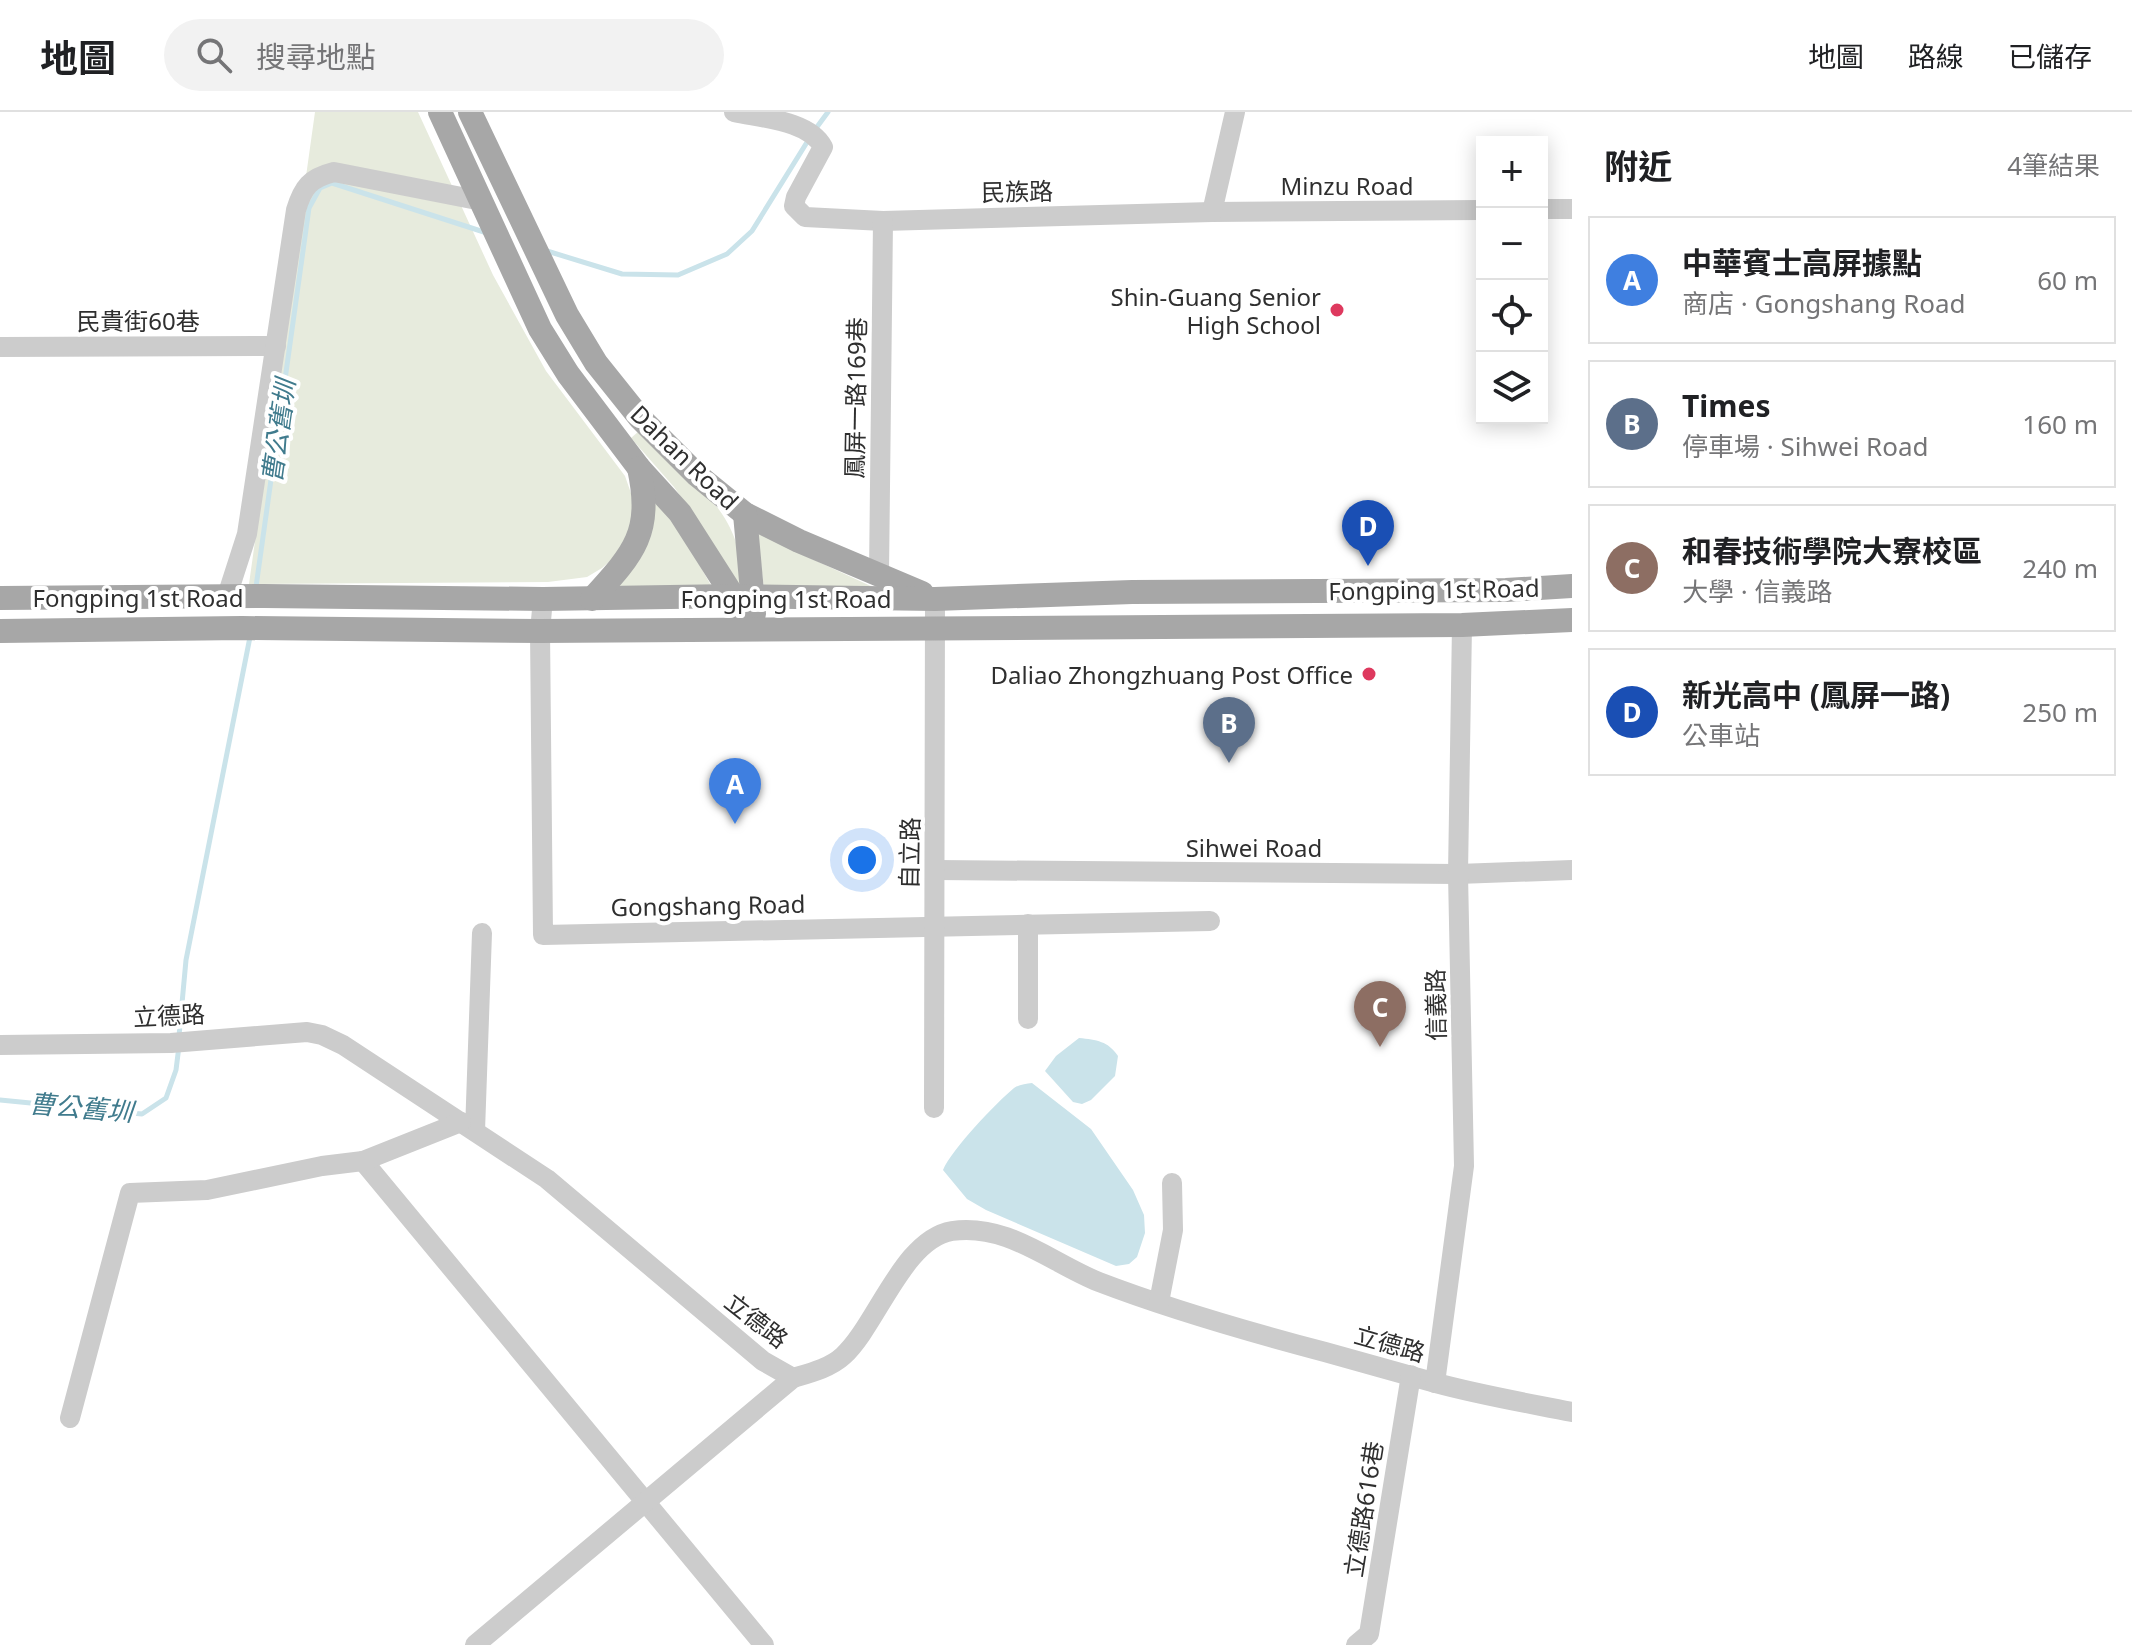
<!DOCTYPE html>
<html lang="zh-TW">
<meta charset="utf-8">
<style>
:root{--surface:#fff;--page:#f2f2f2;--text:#202124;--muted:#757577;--line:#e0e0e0;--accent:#b45309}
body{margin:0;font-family:"Noto Sans","Noto Sans TC",sans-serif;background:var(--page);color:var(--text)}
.controls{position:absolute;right:24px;top:24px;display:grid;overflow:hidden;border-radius:0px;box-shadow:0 4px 20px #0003}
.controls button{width:72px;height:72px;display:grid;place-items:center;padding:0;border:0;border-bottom:2px solid var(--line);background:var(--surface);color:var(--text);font:40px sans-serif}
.you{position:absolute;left:862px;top:748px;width:28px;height:28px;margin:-20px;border:6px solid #fff;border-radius:50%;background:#1a73e8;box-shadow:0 0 0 12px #1a73e833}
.badge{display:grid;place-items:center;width:52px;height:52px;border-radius:50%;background:var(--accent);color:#fff;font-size:26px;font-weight:700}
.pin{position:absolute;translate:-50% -66px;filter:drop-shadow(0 2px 4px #0008)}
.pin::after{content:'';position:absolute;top:42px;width:28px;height:24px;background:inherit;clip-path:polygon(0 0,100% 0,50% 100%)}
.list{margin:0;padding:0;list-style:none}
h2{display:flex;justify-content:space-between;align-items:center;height:104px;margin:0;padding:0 32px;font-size:34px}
h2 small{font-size:26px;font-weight:400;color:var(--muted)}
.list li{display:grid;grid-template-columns:52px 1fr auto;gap:24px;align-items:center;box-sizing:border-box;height:128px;margin:0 16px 16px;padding:0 16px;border:2px solid var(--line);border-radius:0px}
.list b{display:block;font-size:30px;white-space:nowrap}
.list p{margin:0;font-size:26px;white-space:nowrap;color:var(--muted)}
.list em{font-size:26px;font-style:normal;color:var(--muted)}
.icon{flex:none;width:44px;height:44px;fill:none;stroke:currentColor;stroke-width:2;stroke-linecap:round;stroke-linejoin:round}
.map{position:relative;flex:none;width:1572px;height:1533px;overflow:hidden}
header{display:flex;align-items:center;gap:48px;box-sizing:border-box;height:112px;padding:0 40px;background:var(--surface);border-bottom:2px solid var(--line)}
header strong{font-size:38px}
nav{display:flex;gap:44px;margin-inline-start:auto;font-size:28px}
.search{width:560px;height:72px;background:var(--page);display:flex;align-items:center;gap:20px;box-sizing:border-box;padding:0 28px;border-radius:44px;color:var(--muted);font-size:30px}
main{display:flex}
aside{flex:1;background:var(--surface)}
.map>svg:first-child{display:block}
</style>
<header>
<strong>地圖</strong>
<div class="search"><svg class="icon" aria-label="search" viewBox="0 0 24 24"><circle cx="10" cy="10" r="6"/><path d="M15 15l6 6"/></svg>搜尋地點</div>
<nav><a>地圖</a><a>路線</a><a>已儲存</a></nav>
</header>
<main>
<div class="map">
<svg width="1572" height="1533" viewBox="0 0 1572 1533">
<rect width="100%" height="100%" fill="#fff"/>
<g fill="#e7ebdd">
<path d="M315,0H418L493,163L546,259L625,364L633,387L631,416L618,442L602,456L587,465L548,470L249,472Z"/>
<path d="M638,320L717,395C737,421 741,445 746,476H736L693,402L674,375L631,326Z"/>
<path d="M652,382L681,420L713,477L609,479Z"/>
<path d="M757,418L797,440L875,476L764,477Z"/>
</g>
<g fill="#cae3ea">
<path d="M1079,926C1097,928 1108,929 1118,944L1115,964L1091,988L1082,992L1073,990L1045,959L1056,944Z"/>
<path d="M1032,971L1091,1017L1133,1078L1144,1103L1145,1121L1137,1145L1129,1152L1116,1154L986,1098L967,1087L943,1058C952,1037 996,991 1014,976C1020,972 1026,972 1032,971Z"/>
</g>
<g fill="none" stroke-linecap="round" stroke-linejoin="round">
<g stroke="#cae3ea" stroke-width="5">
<path d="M814,19L828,0"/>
<path d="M547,139L622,162L678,163L727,142L752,119L809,27"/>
<path d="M256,475L309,96L320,76L332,71L487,121"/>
<path d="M179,924L186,848L250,525"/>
<path d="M0,988L142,1002L166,986L176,958L179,934"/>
</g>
<g stroke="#ccc" stroke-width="20">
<path d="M734,0C760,6 809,8 823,35L796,85L794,94L805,105L883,109L1212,100L1482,98"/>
<path d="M1542,97H1572"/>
<path d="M1212,100L1235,0"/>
<path d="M0,235L276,234"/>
<path d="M879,463L883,109"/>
<path d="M227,484L247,422L296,98C303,75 310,66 334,60L482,89"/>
<path d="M543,487L540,519L543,823L1210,809"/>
<path d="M936,758L1458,762L1572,758"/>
<path d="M1028,907V812"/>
<path d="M0,933L171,931L307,920L322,923L343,933L547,1067L763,1249L793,1266C810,1261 830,1256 843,1244C877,1213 903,1127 952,1119C1008,1111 1051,1151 1099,1170C1172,1198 1249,1220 1325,1240C1362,1250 1399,1261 1436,1271C1480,1283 1527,1291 1572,1300"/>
<path d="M934,996L935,487"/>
<path d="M475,1019L482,821"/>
<path d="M363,1049L764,1533"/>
<path d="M1159,1190L1173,1118L1172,1071"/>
<path d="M1435,1271L1464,1054L1458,762L1462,513"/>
<path d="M70,1306L130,1081L207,1078L322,1054L363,1049L461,1010"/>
<path d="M475,1533L793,1266"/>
<path d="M1356,1533L1369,1522L1411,1263"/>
</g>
<g stroke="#a7a7a7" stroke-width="24">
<path d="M440,0L540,217L568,262L639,356L680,401L733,484L734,494"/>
<path d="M470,0L567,203L596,251L640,306L697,363L745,402L799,429L922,481"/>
<path d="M745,402L754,502"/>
<path d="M0,486L264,484L543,487L733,484L935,487L1132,480L1506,478L1572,474"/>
<path d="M592,487C634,441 653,421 639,356"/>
<path d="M0,519L242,516L540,519L1462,513L1572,508"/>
</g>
</g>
<g fill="#de395e" stroke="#fff" stroke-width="3">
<circle cx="1337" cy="198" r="8"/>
<circle cx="1369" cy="562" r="8"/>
</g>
<g text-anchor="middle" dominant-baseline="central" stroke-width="8" stroke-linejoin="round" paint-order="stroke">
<g font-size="24" fill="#2f2f2f" stroke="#fff">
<text x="1347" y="73">Minzu Road</text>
<text transform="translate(1017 79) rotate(-1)">民族路</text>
<text x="138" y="208">民貴街60巷</text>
<text transform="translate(855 286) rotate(-89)">鳳屏一路169巷</text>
<text transform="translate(685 345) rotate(44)">Dahan Road</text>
<text transform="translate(1434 477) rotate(-1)">Fongping 1st Road</text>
<text x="138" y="485">Fongping 1st Road</text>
<text x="786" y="486">Fongping 1st Road</text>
<text x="1254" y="735">Sihwei Road</text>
<text transform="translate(909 741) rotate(-89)">自立路</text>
<text transform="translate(708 793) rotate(-1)">Gongshang Road</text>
<text transform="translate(1435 893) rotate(-91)">信義路</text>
<text transform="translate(169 903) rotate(-3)">立德路</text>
<text transform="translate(757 1208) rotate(38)">立德路</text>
<text transform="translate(1390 1231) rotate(16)">立德路</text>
<text transform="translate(1363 1397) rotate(-81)">立德路616巷</text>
</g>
<g font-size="24" fill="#2f2f2f" stroke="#fff" text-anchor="end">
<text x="1321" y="184">Shin-Guang Senior<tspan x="1321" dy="28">High School</tspan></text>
<text x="1353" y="562">Daliao Zhongzhuang Post Office</text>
</g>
<g font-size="26" font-style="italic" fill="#407b8d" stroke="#fff">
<text transform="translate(278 319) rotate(-82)">曹公舊圳</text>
<text transform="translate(81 995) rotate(5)">曹公舊圳</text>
</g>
</g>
</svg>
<div class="controls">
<button>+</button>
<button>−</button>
<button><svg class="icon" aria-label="locate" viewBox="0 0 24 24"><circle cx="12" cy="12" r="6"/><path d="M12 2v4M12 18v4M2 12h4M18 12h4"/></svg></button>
<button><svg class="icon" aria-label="layers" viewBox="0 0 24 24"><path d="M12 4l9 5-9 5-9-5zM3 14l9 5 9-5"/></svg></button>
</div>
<div class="you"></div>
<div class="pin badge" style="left:735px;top:712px;background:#3f7fe0">A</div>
<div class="pin badge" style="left:1229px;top:651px;background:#5c6f8a">B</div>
<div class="pin badge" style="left:1380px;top:935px;background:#8d6e63">C</div>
<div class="pin badge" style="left:1368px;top:454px;background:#1a4fb4">D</div>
</div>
<aside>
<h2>附近<small>4筆結果</small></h2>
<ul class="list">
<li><span class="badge" style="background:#3f7fe0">A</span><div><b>中華賓士高屏據點</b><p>商店 · Gongshang Road</p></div><em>60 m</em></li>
<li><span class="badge" style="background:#5c6f8a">B</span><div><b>Times</b><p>停車場 · Sihwei Road</p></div><em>160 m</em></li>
<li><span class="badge" style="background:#8d6e63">C</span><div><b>和春技術學院大寮校區</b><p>大學 · 信義路</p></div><em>240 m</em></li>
<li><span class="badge" style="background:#1a4fb4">D</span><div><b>新光高中 (鳳屏一路)</b><p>公車站</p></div><em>250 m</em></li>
</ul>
</aside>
</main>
